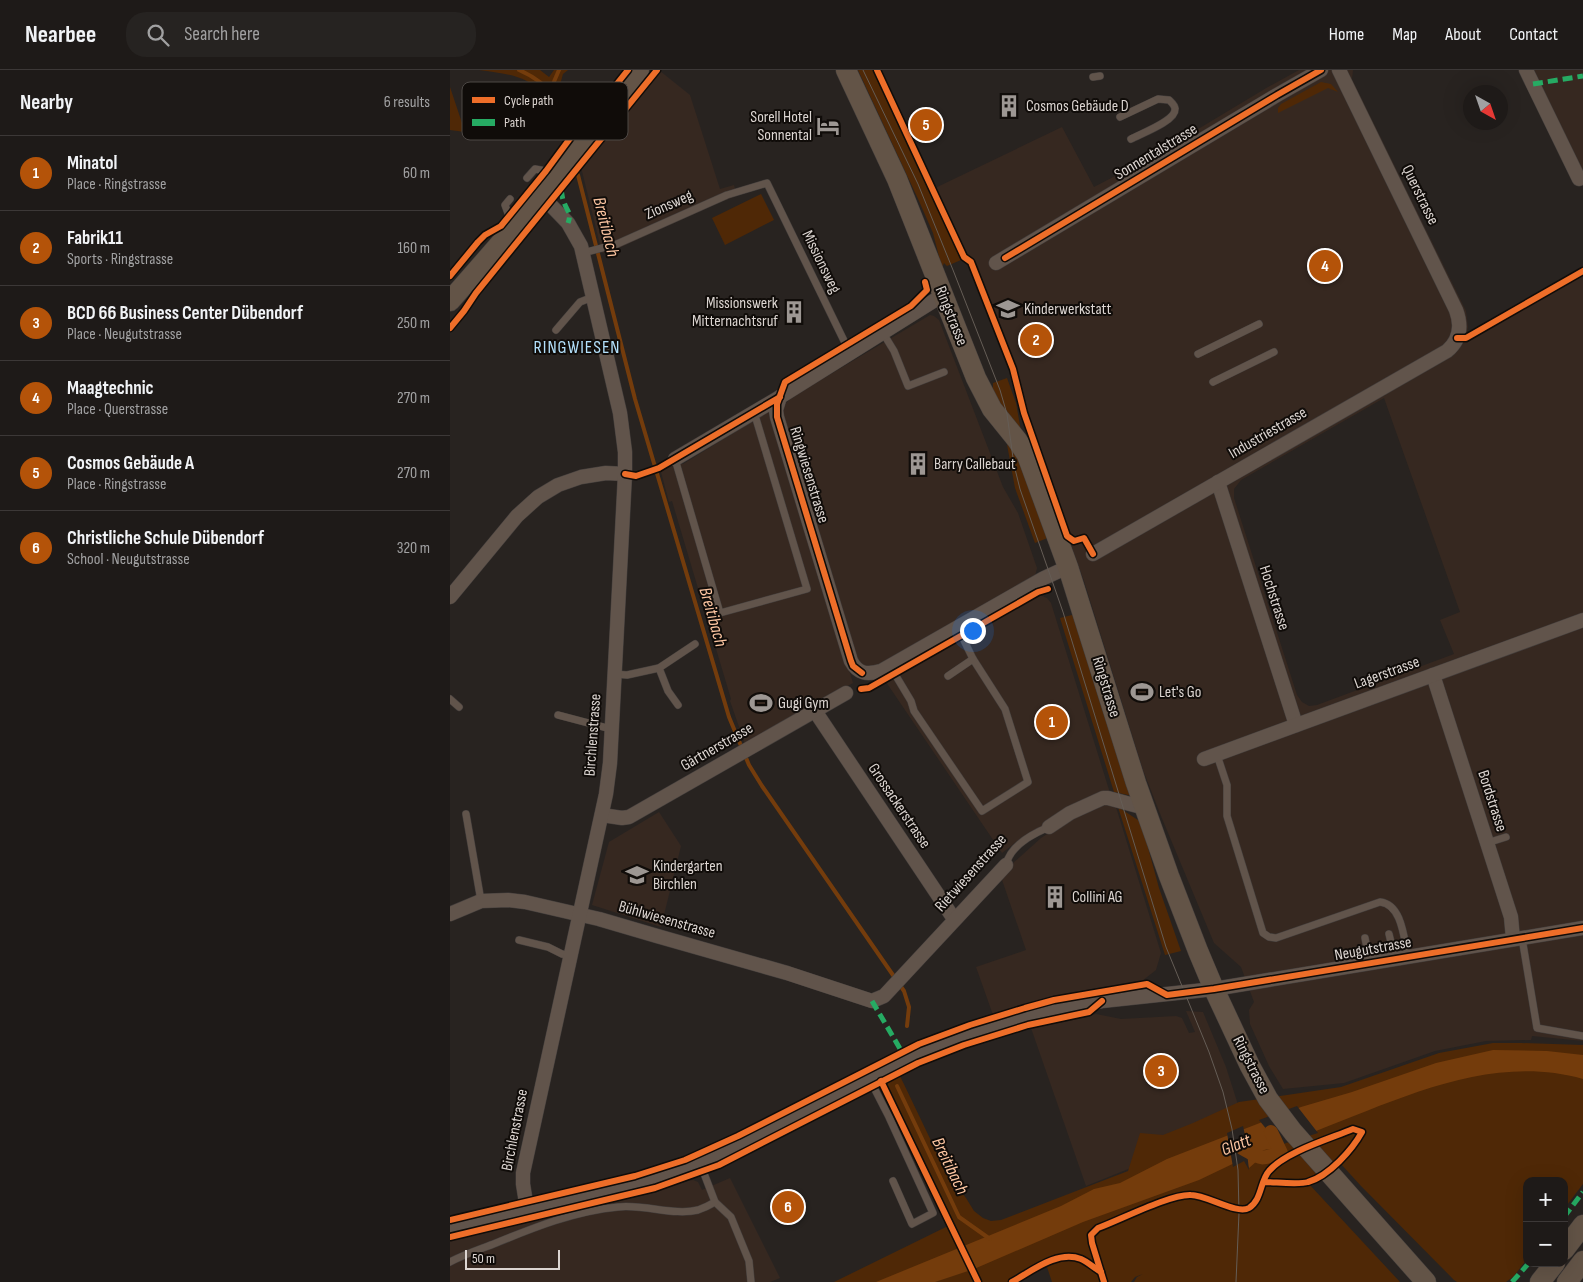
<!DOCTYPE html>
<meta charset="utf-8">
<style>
:root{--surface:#1e1a18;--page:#262321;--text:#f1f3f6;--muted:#a1a1a2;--line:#3c3837;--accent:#b45309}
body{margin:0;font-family:"Sofia Sans Condensed",sans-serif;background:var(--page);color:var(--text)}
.controls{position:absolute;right:15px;bottom:15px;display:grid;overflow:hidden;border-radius:10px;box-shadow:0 5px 20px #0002}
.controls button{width:45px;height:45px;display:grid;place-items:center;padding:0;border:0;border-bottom:1px solid var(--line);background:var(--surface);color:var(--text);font:25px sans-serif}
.compass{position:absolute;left:1013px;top:15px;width:45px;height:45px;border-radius:50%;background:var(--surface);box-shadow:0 5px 20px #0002;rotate:140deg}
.scale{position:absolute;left:15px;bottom:12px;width:95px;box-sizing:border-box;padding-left:5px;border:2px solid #dcd5d1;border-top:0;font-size:14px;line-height:18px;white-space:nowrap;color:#dcd5d1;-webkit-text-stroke:4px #100c09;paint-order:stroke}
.you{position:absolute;left:522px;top:560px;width:18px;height:18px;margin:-12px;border:4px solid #fff;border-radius:50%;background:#1a73e8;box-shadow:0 0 0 8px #1a73e833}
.badge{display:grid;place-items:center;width:32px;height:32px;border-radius:50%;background:var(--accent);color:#fff;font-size:16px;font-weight:700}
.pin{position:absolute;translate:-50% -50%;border:2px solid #fff;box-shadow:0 1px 5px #0006}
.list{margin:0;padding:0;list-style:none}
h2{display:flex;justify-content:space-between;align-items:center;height:65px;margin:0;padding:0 20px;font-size:21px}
h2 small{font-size:16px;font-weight:400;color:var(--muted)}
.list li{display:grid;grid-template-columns:32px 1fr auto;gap:15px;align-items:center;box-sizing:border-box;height:75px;padding:0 20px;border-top:1px solid var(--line)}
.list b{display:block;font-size:19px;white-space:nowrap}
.list p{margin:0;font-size:16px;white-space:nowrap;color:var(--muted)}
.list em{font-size:16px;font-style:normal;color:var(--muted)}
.icon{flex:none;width:28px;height:28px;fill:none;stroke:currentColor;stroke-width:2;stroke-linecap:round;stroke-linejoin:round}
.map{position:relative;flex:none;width:1133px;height:1212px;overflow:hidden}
header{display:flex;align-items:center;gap:30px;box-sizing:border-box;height:70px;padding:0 25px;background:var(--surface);border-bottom:1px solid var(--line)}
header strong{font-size:24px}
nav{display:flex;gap:28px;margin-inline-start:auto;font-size:18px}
.search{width:350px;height:45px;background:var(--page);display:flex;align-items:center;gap:12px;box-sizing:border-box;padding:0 18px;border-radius:20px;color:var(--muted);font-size:19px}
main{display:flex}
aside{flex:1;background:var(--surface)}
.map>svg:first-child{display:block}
</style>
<header>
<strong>Nearbee</strong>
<div class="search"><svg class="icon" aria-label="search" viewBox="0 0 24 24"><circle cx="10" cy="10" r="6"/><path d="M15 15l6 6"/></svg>Search here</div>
<nav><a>Home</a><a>Map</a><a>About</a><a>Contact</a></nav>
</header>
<main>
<aside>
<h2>Nearby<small>6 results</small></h2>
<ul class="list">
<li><span class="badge">1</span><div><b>Minatol</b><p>Place · Ringstrasse</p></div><em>60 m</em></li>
<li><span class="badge">2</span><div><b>Fabrik11</b><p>Sports · Ringstrasse</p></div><em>160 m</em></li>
<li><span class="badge">3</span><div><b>BCD 66 Business Center Dübendorf</b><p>Place · Neugutstrasse</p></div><em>250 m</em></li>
<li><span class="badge">4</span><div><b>Maagtechnic</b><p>Place · Querstrasse</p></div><em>270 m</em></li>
<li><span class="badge">5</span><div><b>Cosmos Gebäude A</b><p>Place · Ringstrasse</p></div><em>270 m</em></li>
<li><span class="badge">6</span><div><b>Christliche Schule Dübendorf</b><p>School · Neugutstrasse</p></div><em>320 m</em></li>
</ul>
</aside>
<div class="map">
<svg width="1133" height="1212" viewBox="0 0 1133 1212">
<rect width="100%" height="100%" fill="#282320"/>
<g fill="#362820" fill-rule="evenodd">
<path d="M849,0H903L902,9L1016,241L1018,257L1016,268L1133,201V971L1082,966L1081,970L1036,971L985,981L894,1013L833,1019L819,996L800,954L799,940L804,932L791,897L764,873L711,746L693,700L634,511L570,335L563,305L517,189L514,187L483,119L612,57L644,117L669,104L670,106L818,17ZM934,328L1010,542L990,550L1004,584L867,635L859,636L852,632L847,625L784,428V419L791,410Z"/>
<path d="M1076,0H1133V100L1126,102Z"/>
<path d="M210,1L240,25L270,119L284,115L287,126L273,131L169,178L152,183L131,97Z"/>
<path d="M480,245L484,246L489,250L553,417L568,443L587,498L585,506L434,595L419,598L410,594L406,590L334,349L333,341L336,333L342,327Z"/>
<path d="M321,340L403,613L295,674L280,631L281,629L222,431L219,432L211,402L218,394H233Z"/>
<path d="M590,525L597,528L601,533L660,723L577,764L552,783L436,612Z"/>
<path d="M652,734H664L666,737L711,883L706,900L692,911L593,930L543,945L526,897L576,880L551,807L562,794L591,768L622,748Z"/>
<path d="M209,742L231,776L211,857L142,835L159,772Z"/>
<path d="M736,941L753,942L776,997L791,1044L738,1075L636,1116L581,958L646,944L671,949L726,946L732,948L739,963L745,962Z"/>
<path d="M280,1108L330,1208L320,1212H0V1170L189,1126L238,1111L243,1110L248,1112L252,1120Z"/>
</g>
<g fill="#4f2806">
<path d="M29,0H90L99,7L104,0H118L113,4L108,22L123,58L114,69C107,43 95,15 67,7C55,3 42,2 29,0Z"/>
<path d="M408,0H425L483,125L511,190L497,196L494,193L492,198L483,163L469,131Z"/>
<path d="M871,12L881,14L888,22L878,18L828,43V38L831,34Z"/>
<path d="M0,17L15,62L0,60Z"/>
<path d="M311,124L324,150L275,175L262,148Z"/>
<path d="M557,308L566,333L571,361L555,343L538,315L543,318V313Z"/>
<path d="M556,369L574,396L600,467L585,473L565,418Z"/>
<path d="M626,544L683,726L664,722L610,548Z"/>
<path d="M668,737L691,752L709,818L731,881L715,885Z"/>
<path d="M1043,973H1071L1133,975V1114L1114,1139V1111H1077V1189L1064,1206L1056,1212H1007L1004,1210L911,1116L890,1093V1090L878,1101L858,1113L950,1212H684L687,1207L693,1204L685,1207L681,1212H602L596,1194L562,1212H384L500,1155L438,1019L437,1012L450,1006L497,1104L516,1128L524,1141L533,1148L541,1151L551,1150L678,1101L690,1063L713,1065L743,1053L789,1032L891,1017L989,983Z"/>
</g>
<path fill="#743c0c" d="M1043,980L1097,981L1133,985V1009C1041,983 950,1029 866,1061C857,1064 847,1066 837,1070C832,1071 829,1076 824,1078C817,1081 815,1077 808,1085L807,1091L799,1098L795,1088L749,1110L633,1152L524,1199L485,1212H426L611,1136L644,1119L670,1113L717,1089L851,1037L902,1022L986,993Z"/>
<g fill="#282320">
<path d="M847,1036L868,1063L836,1073L830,1076L809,1050Z"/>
<path d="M793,1056L795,1065L799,1100L794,1091L783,1097L777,1063Z"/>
</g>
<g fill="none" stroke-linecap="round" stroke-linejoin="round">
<g stroke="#743c0c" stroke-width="4">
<path d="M69,0C101,14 109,31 118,62"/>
<path d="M100,21L109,0"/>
<path d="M128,105L185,329L279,647L299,695L312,716L454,921L459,937L457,956"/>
<path d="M447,1016L509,1147L540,1169"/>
</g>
<path stroke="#743c0c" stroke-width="14" d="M792,1078C811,1089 810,1090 831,1083L821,1062"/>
<defs>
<g id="lane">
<path d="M643,7L650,6"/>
<path d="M670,47L708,29L719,30C721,32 725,35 725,39C726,51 690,64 681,69"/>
<path d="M77,108L85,99L96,101L102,106"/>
<path d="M60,129L55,135L59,146L66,153"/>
<path d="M133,183L167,174L277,125L317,113L400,283"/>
<path d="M106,260L130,232L143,227"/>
<path d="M433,263L444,281L458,316L494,302"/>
<path d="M748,284L809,254"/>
<path d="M763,312L824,282"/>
<path d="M225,389L270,543L357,519L304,342"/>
<path d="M440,596L461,631L464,641L532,741L578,712L555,639L523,589L508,558"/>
<path d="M209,598L218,621L228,635"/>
<path d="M164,604L177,605L209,598L245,574"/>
<path d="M498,606L523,589"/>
<path d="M0,629L9,637"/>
<path d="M108,645L161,659"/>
<path d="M767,685L777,715V746L813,863L819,867L826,868L930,832C952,834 954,869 958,887"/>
<path d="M16,744L31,831"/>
<path d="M1037,773L1056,767"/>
<path d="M556,795C560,776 582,764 599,757"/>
<path d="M939,864L945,889"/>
<path d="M915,868L920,893"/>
<path d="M1072,868L1087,958L1133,966"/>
<path d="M69,870L98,877L112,884L121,886"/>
<path d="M419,1008L439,1047L483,1143L462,1154L443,1111"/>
<path d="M250,1093L265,1132L281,1147L299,1191L301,1212"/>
<path d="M0,1192C15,1184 31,1179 46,1173C85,1157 125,1141 168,1137C195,1134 224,1146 248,1140C254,1138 260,1135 265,1132"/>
</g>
<g id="street">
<path d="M1076,0L1129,109"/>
<path d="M546,193L827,25L871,0"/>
<path d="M330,327L326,340L327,347L401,591C408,604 417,605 431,601L594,508L618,497"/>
<path d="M225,389L330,327L493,225"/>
<path d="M768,412L846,655"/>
<path d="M643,484L997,281C1010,270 1012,256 1006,240L889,0"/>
<path d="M0,527L67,446L88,427L108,415L131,407L156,403L175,404"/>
<path d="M983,605L1061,847L1063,869"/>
<path d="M365,641L504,849"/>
<path d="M754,689L1133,550"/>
<path d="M152,745L172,748L179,747L396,623"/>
<path d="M599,757L620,743L653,728H658L695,738"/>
<path d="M0,844L31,831L58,830L75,832L149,849L207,866L337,903L422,931L434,926L556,795"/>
<path d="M77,1139L73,1114V1103L156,724L160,693L175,404V382L170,343L131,176L118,153L91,125"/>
<path d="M0,1157L188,1113L237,1098L284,1077L459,988L511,966L581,944L652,931L764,919L1133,858"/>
</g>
<g id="secondary">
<path d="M396,0L447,109L526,308L542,339L567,370L577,385L618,497L686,713L719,806L748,881L764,919L800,996L818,1029L843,1062L976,1212"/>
<path d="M0,231L76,144L189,0"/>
<path d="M1114,1180L1133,1155"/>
<path d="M1090,1212L1105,1193"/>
<path d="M1117,1212L1133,1191"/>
</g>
</defs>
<use href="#lane" stroke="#443f3d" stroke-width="8"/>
<use href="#street" stroke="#443f3d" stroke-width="15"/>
<use href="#secondary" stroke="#443f3d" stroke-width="21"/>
<use href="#lane" stroke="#61544b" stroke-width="7"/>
<use href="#street" stroke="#61544b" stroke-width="14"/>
<use href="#secondary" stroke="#635447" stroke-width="20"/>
<path stroke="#655d56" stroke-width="1" d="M413,0L468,114L503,200L550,320L557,344L564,395L570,419L613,542L716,877L759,982L773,1022L782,1059L788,1100L789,1143L786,1212"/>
<g stroke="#26ab63" stroke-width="5" stroke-dasharray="10 5" stroke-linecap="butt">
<path d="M1083,14L1133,6"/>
<path d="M111,119C112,123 112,129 114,132C117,142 122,142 118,153"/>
<path d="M422,931L452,982"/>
<path d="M1114,1147L1133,1122"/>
<path d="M1062,1212L1079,1193"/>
</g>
<defs>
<g id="cycleway">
<path d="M427,0L514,187L521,192L563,299L574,343L617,466L624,471L634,468L643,484"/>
<path d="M555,188L827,25L871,0"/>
<path d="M0,206L28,172L35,165L51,156L96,101L127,59L154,30L178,0"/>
<path d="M0,258L14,241L26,223L207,0"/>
<path d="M1007,268H1016L1133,201"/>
<path d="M175,404L186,406L209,398L330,327"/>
<path d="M412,603L403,596L401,591L327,347V334L335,312L461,236L477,220L475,212"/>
<path d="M411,619L419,618L588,522L598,519"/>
<path d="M431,1011L528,1212"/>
<path d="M0,1150L185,1106L235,1090L288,1066L469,974L520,955L575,938L604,930L697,914L717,925L764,919L1133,858"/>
<path d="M0,1167L205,1118L269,1095L468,993L514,975L578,955L639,942L652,931"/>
<path d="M562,1212C582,1201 607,1180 631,1189C638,1192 644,1198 651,1202"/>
<path d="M654,1212L642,1173L641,1165L648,1158C670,1150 720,1124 741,1125C757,1125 787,1145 799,1138C812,1130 810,1111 819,1101C835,1082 879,1069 903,1059L912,1062C902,1080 879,1106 858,1112C849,1115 825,1112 814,1112"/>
</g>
</defs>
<use href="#cycleway" stroke="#100c09" stroke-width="9"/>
<use href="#cycleway" stroke="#ee6e29" stroke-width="6"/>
</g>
<defs>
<symbol id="building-bare" viewBox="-9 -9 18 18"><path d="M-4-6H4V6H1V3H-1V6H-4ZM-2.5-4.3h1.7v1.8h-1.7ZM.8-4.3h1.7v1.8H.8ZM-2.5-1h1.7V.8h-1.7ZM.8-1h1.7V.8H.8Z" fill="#9d9793" stroke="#100c09" stroke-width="2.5" paint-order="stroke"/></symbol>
<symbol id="hotel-bare" viewBox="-9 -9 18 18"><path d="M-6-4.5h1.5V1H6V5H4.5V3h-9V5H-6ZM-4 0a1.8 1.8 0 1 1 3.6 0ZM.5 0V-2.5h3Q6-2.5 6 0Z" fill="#9d9793" stroke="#100c09" stroke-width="2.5" paint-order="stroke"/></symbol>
<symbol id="school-bare" viewBox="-9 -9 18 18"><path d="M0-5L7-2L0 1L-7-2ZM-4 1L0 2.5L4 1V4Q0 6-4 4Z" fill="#9d9793" stroke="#100c09" stroke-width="2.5" paint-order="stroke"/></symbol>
<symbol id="stadium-bare" viewBox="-9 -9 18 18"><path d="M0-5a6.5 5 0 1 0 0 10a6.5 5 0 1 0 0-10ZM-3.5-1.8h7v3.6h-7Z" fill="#9d9793" stroke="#100c09" stroke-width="2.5" paint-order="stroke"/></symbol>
</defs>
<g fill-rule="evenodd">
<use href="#building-bare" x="543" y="20" width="32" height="32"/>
<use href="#hotel-bare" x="362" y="40" width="32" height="32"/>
<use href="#school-bare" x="542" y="223" width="32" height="32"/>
<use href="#building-bare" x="328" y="226" width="32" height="32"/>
<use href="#building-bare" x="452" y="378" width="32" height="32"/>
<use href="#stadium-bare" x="676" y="606" width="32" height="32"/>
<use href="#stadium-bare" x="295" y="617" width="32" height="32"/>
<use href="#school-bare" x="171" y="789" width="32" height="32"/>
<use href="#building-bare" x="589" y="811" width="32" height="32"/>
</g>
<g text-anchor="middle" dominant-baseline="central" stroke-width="4" stroke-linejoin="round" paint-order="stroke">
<g font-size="16" fill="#dcd5d1" stroke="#100c09" text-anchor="start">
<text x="576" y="36">Cosmos Gebäude D</text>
<text x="362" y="47" text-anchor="end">Sorell Hotel<tspan x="362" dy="18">Sonnental</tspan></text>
<text x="328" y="233" text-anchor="end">Missionswerk<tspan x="328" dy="18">Mitternachtsruf</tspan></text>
<text x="574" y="239">Kinderwerkstatt</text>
<text x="484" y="394">Barry Callebaut</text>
<text x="709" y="622">Let's Go</text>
<text x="328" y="633">Gugi Gym</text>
<text x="203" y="796">Kindergarten<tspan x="203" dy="18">Birchlen</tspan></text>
<text x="622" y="827">Collini AG</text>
</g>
<g font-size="16" fill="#dcd5d1" stroke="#100c09">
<text transform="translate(706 82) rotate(-31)">Sonnentalstrasse</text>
<text transform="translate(970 125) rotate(64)">Querstrasse</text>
<text transform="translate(219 135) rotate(-24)">Zionsweg</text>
<text transform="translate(371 192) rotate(64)">Missionsweg</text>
<text transform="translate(501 246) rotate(68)">Ringstrasse</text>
<text transform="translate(818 363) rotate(-30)">Industriestrasse</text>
<text transform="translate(359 405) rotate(73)">Ringwiesenstrasse</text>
<text transform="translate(824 528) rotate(72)">Hochstrasse</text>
<text transform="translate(937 603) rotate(-20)">Lagerstrasse</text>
<text transform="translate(656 617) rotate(73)">Ringstrasse</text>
<text transform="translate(143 665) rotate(-86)">Birchlenstrasse</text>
<text transform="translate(267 677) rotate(-30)">Gärtnerstrasse</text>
<text transform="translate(1042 731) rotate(72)">Bordstrasse</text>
<text transform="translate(449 736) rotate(56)">Grossackerstrasse</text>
<text transform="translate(521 803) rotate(-48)">Rietwiesenstrasse</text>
<text transform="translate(217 850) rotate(16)">Bühlwiesenstrasse</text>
<text transform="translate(923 879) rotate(-10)">Neugutstrasse</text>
<text transform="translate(801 995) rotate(63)">Ringstrasse</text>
<text transform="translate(65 1060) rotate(-79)">Birchlenstrasse</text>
</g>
<g font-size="18" font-style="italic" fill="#fcc5a1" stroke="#100c09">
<text transform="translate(156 157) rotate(76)">Breitibach</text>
<text transform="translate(263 547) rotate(74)">Breitibach</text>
<text transform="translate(786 1075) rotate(-22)">Glatt</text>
<text transform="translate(500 1096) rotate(64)">Breitibach</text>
</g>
<g font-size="18" letter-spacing="1" fill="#b3e0fb" stroke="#100c09">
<text x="127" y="277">RINGWIESEN</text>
</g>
</g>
<rect x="12" y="12" width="166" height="58" rx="8" fill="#100c09" stroke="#4d4845" stroke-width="1"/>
<rect x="22" y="27" width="23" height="6" fill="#ee6e29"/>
<rect x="22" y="49" width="23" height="7" fill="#26ab63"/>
<g font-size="14" fill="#dcd5d1">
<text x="54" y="35">Cycle path</text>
<text x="54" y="57">Path</text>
</g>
</svg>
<div class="controls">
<button>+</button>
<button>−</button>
</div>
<svg class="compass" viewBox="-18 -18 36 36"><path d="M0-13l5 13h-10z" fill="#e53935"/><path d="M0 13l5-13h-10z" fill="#a1a1a2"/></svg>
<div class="scale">50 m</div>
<div class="you"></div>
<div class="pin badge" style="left:602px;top:652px">1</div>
<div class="pin badge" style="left:586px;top:270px">2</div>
<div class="pin badge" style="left:711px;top:1001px">3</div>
<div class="pin badge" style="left:875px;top:196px">4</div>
<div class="pin badge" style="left:476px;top:55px">5</div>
<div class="pin badge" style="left:338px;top:1137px">6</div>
</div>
</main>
